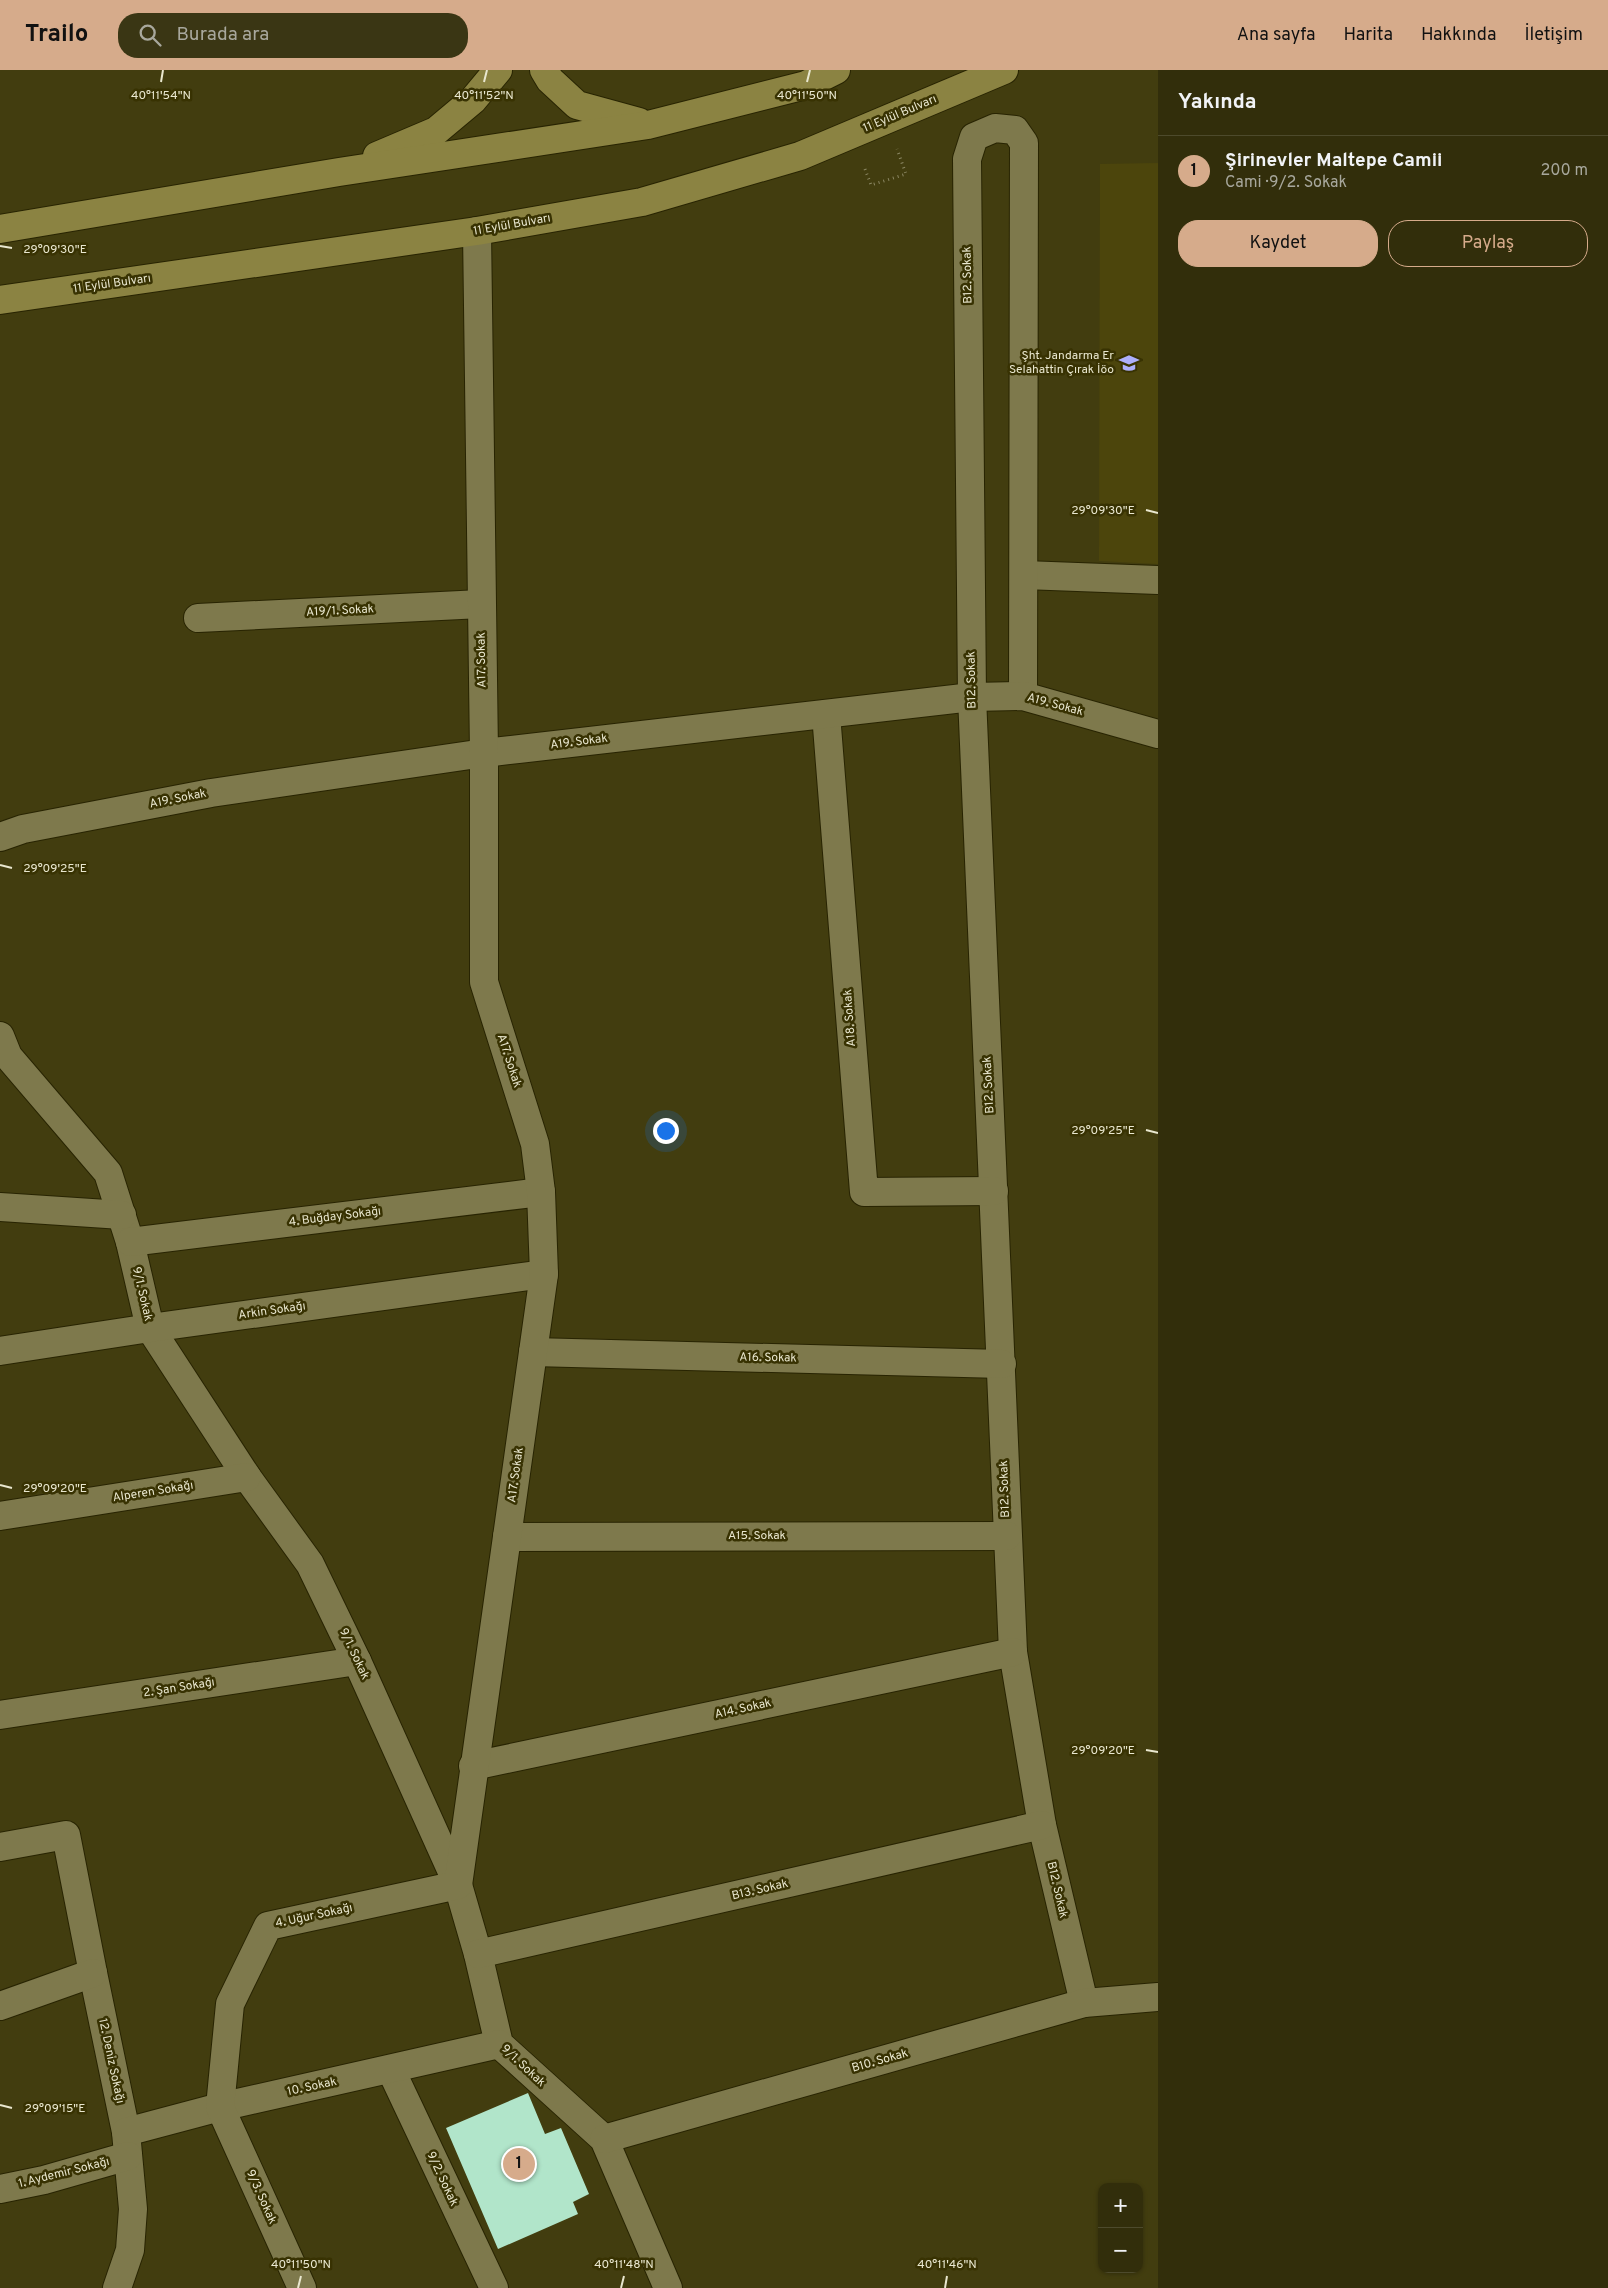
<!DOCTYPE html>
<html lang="tr">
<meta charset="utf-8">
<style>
:root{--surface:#322e0b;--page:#3a3614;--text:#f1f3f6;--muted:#a8a89d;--line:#4d4a2c;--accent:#d6ab8b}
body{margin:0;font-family:Overpass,sans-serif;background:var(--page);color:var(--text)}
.controls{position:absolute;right:15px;bottom:15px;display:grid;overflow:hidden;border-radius:10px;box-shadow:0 1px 4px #0004}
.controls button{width:45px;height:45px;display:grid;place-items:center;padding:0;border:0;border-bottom:1px solid var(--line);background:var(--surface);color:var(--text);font:25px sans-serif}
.you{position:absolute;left:665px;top:1060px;width:18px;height:18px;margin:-12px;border:4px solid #fff;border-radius:50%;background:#1a73e8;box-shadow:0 0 0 8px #1a73e833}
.badge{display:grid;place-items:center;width:32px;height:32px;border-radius:50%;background:var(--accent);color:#111;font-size:16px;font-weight:700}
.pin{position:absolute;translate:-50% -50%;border:2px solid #fff;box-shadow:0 1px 5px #0006}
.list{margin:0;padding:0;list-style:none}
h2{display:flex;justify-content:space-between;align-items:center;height:65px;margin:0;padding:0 20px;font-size:21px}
h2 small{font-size:16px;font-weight:400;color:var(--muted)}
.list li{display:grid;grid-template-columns:32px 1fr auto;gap:15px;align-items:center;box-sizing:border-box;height:70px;padding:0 20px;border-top:1px solid var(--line)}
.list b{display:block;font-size:19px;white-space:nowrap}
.list p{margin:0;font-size:16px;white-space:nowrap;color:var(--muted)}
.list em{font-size:16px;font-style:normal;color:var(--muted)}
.actions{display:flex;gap:10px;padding:15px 20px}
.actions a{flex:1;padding:11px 0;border:1px solid var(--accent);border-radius:20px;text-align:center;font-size:18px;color:var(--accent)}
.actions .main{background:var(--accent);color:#111}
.icon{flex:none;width:28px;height:28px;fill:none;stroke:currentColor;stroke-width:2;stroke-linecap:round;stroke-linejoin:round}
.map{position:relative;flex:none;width:1158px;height:2218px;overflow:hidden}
header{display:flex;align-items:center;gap:30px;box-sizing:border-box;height:70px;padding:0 25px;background:var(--accent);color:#111}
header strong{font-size:24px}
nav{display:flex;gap:28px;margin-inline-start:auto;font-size:18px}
.search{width:350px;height:45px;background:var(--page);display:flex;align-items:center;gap:12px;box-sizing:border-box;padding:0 18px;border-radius:20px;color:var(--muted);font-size:19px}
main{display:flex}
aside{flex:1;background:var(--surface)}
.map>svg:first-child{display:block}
</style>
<header>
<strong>Trailo</strong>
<div class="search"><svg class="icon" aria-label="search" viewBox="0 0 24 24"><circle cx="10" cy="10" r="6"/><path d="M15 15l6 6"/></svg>Burada ara</div>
<nav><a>Ana sayfa</a><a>Harita</a><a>Hakkında</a><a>İletişim</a></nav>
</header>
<main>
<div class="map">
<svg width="1158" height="2218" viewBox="0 0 1158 2218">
<rect width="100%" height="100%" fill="#423d0f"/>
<path fill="#4c450c" d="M1158,93V494L1099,491L1100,94Z"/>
<path fill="#b1e5ca" d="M528,2023L545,2064L561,2058L589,2124L573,2132L578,2144L498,2179L446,2058Z"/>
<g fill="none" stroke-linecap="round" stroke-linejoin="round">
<defs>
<g id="street">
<path d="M1024,505L1158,510"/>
<path d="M198,548L481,534"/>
<path d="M1023,626L1024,73L1015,60L995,58L974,67L967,89L972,627L1013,1582L1042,1755L1084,1933"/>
<path d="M826,644L864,1122L994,1121"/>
<path d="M0,767L23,759L211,723L484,683L972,627L1023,626L1158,664"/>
<path d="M0,966L8,986L108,1103L130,1172L150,1258L247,1407L310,1494L357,1591L458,1815L478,1884L499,1974L604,2069L668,2218"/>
<path d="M0,1137L122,1145"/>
<path d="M130,1172L541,1122"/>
<path d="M0,1281L150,1258L544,1204"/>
<path d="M533,1282L1002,1294"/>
<path d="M0,1446L247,1407"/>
<path d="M507,1467L1007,1466"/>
<path d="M0,1645L357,1591"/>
<path d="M473,1696L1013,1582"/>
<path d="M0,1777L66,1765L93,1903L126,2062L133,2139L130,2180L117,2218"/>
<path d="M478,1884L1042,1755"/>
<path d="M0,1936L93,1903"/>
<path d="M391,2000L494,2218"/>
<path d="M126,2062L220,2037L499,1974"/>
<path d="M604,2069L1084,1933L1158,1927"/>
<path d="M0,2119L44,2110L128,2086"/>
<path d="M302,2218L220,2037L230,1934L268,1856L458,1815L544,1204L541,1122L535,1074L484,912V683L477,161"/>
</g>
<g id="primary">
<path d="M544,0L550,10L577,35L639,52"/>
<path d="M377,86L436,61L473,30L498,0"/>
<path d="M0,159L339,102L648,55L806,15L836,0"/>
<path d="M0,230L477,161L642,132L800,86L1004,0"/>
</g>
</defs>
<use href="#street" stroke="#282402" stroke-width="30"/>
<use href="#primary" stroke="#282402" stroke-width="30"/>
<path stroke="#8b8763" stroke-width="3" stroke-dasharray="1 4" stroke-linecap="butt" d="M865,99L871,115L906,104L897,79"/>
<use href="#street" stroke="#7e794c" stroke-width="28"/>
<use href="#primary" stroke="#8b8342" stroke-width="28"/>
</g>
<path fill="none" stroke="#e9e7cf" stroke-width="2" d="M161,12L163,0M484,12L487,0M807,12L810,0M0,176L12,178M1146,440L1158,443M0,795L12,798M1146,1060L1158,1063M0,1415L12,1418M1146,1680L1158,1682M0,2035L12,2038M298,2218L301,2206M621,2218L624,2206M945,2218L947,2206"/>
<defs>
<symbol id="school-bare" viewBox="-9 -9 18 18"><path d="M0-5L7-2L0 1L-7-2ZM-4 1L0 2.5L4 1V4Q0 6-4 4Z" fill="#adaffb" stroke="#383202" stroke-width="2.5" paint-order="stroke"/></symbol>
</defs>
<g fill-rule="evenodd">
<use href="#school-bare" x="1115" y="279" width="28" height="28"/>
</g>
<g text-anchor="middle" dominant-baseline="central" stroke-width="5" stroke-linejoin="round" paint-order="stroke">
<g font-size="12" fill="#e9e7cf" stroke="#383202">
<text transform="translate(900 44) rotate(-23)">11 Eylül Bulvarı</text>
<text transform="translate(512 155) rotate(-10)">11 Eylül Bulvarı</text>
<text transform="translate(968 205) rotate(-91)">B12. Sokak</text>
<text transform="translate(112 214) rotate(-8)">11 Eylül Bulvarı</text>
<text transform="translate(340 541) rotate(-3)">A19/1. Sokak</text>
<text transform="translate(482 590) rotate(-91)">A17. Sokak</text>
<text transform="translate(972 610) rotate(-91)">B12. Sokak</text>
<text transform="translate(1055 635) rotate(15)">A19. Sokak</text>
<text transform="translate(579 672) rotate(-7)">A19. Sokak</text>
<text transform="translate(178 729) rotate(-11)">A19. Sokak</text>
<text transform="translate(850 948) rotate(-94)">A18. Sokak</text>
<text transform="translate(509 991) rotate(72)">A17. Sokak</text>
<text transform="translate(989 1015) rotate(-93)">B12. Sokak</text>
<text transform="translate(335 1147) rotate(-7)">4. Buğday Sokağı</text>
<text transform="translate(142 1224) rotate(77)">9/1. Sokak</text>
<text transform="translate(272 1241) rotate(-8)">Arkin Sokağı</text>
<text transform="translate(768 1288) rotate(1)">A16. Sokak</text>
<text transform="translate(516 1405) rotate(-82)">A17. Sokak</text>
<text transform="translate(1005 1419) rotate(-92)">B12. Sokak</text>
<text transform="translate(153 1422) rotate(-9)">Alperen Sokağı</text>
<text x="757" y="1466">A15. Sokak</text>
<text transform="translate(354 1584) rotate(65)">9/1. Sokak</text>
<text transform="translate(179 1618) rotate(-9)">2. Şan Sokağı</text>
<text transform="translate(743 1639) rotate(-12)">A14. Sokak</text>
<text transform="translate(760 1820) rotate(-13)">B13. Sokak</text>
<text transform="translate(1057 1820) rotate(77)">B12. Sokak</text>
<text transform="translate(314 1846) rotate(-12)">4. Uğur Sokağı</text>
<text transform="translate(111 1991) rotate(78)">12. Deniz Sokağı</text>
<text transform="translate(880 1991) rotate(-16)">B10. Sokak</text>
<text transform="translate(523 1996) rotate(43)">9/1. Sokak</text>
<text transform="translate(312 2017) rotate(-12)">10. Sokak</text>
<text transform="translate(64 2103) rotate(-14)">1. Aydemir Sokağı</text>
<text transform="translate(442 2109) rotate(65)">9/2. Sokak</text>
<text transform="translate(261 2127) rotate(66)">9/3. Sokak</text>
</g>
<g font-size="12" fill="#e9e7cf" stroke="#383202" text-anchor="end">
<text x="1114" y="286">Şht. Jandarma Er<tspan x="1114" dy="14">Selahattin Çırak İöo</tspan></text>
</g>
</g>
<g font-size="12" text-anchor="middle" fill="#e9e7cf" stroke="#383202" stroke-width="5" stroke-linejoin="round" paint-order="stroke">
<text x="161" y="29">40°11'54"N</text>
<text x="484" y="29">40°11'52"N</text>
<text x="807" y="29">40°11'50"N</text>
<text x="55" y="183">29°09'30"E</text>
<text x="1103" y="444">29°09'30"E</text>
<text x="55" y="802">29°09'25"E</text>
<text x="1103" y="1064">29°09'25"E</text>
<text x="55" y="1422">29°09'20"E</text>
<text x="1103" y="1684">29°09'20"E</text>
<text x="55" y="2042">29°09'15"E</text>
<text x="301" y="2198">40°11'50"N</text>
<text x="624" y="2198">40°11'48"N</text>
<text x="947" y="2198">40°11'46"N</text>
</g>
</svg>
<div class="controls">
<button>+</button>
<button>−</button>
</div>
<div class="you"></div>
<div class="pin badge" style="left:519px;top:2094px">1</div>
</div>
<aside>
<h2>Yakında<small></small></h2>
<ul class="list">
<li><span class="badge">1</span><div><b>Şirinevler Maltepe Camii</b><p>Cami · 9/2. Sokak</p></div><em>200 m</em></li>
</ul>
<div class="actions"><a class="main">Kaydet</a><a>Paylaş</a></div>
</aside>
</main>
